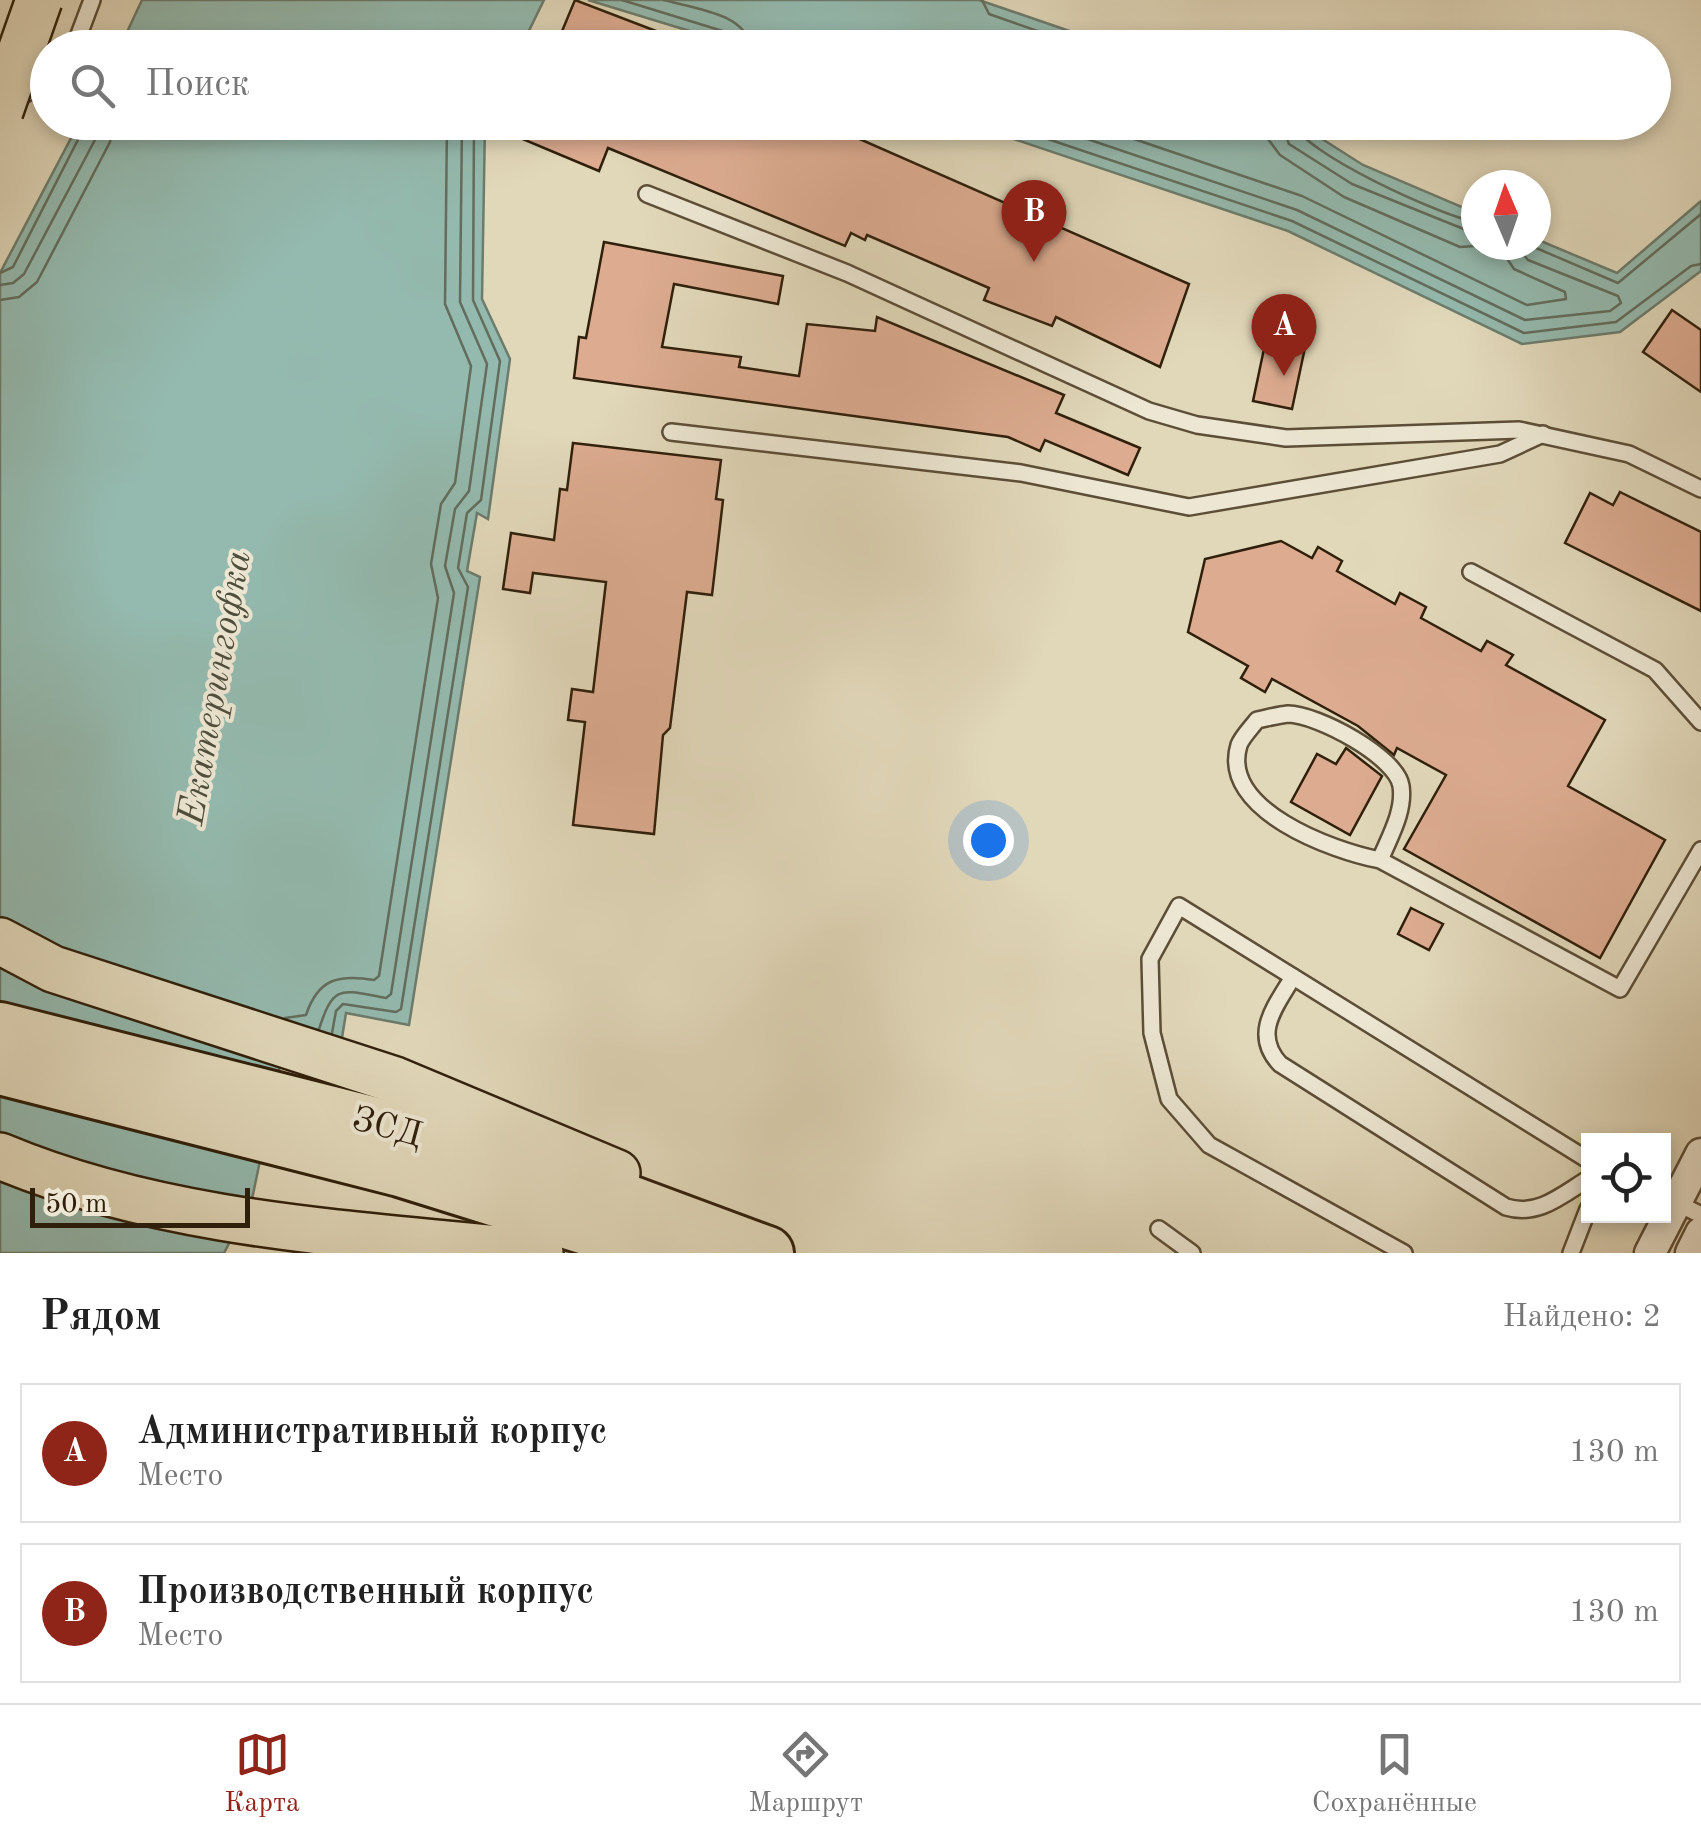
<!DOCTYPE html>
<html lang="ru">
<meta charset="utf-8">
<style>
:root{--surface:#fff;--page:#f6f6f6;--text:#222;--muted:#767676;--line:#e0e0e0;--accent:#8f2418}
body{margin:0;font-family:"Old Standard TT",serif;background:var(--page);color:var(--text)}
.controls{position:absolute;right:30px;bottom:30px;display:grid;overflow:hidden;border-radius:0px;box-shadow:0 5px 15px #0003}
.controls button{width:90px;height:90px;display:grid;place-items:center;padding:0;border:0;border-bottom:2px solid var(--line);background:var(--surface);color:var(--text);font:50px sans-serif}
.compass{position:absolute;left:1461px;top:170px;width:90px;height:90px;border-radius:50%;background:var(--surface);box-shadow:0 5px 15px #0003;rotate:358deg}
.scale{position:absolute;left:30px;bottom:25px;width:220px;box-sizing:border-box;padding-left:10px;border:5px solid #30200b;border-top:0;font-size:28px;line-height:35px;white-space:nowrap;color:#30200b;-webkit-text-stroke:8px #ece6d2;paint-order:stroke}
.you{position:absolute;left:988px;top:840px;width:35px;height:35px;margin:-25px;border:8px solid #fff;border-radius:50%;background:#1a73e8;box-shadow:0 0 0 15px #1a73e833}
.badge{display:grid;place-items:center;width:65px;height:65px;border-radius:50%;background:var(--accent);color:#fff;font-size:32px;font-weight:700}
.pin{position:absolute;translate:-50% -82px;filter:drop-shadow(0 2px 5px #0008)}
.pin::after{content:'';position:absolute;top:52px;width:35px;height:30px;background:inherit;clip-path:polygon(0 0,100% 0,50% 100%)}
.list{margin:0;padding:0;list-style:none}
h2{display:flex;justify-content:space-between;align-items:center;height:130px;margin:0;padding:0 40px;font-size:42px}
h2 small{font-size:32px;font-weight:400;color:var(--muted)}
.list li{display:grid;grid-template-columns:65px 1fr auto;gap:30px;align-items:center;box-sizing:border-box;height:140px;margin:0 20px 20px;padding:0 20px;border:2px solid var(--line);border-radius:0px}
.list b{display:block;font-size:38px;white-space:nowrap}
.list p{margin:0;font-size:32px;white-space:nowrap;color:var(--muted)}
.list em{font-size:32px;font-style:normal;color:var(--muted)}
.icon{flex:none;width:55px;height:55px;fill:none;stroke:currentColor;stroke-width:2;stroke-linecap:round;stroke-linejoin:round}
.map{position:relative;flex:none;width:1701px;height:1253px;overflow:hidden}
.search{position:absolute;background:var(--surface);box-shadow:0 5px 15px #0003;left:30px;right:30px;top:30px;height:110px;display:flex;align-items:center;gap:25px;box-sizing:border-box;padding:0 35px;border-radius:55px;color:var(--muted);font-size:38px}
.sheet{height:450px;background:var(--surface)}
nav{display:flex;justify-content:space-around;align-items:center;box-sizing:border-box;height:140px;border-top:2px solid var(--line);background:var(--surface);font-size:28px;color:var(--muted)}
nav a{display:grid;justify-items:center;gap:5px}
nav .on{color:var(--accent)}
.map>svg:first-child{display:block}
</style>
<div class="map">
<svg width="1701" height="1253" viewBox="0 0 1701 1253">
<rect width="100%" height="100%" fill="#e1d8ba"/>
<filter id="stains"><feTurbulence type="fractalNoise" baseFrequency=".002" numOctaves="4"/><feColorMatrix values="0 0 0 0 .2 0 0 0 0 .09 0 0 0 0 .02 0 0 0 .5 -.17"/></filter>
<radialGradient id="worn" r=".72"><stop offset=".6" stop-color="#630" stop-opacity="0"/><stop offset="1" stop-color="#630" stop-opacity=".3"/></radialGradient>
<g fill="#94baaf" stroke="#6c7c6d" stroke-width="2.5">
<path d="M142,0H544L521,47H120Z"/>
<path d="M588,0H979L1116,47H742Z"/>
<path d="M79,123H485L482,299L510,359L488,519L477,513L467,571L480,577L409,1025L346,1013L340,1050L282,1056L252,1199L224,1253H0V273Z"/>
<path d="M966,123H1297L1363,165L1476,213V245H1536V239L1617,273L1701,201V271L1620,332L1522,344L1288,231Z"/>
</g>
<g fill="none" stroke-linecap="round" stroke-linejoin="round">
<g stroke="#626d5d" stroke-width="2.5">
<path d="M622,0L729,33L737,48"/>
<path d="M664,0C691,8 748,13 750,48"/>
<path d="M982,0L989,14L1086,48"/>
<path d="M997,122L1292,221L1524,333L1616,322L1691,266L1701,264"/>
<path d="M1037,122L1297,210L1525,320L1610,311L1621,303L1618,296L1528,260L1515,245"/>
<path d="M1084,122L1302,196L1527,305L1566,299L1565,292L1514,269L1498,245"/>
<path d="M1266,122L1268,139L1280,155L1344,197L1460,247L1491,245"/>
<path d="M1281,122L1289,144L1352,184L1476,234"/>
<path d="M1294,122C1297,151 1446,218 1476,222"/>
<path d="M1529,245L1618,283L1701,214"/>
<path d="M0,273L13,267L87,122"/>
<path d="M0,285L13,283L24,274L97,136L99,122"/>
<path d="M0,300L19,297L37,282L110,142L114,122"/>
<path d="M285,1018L306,1015C318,979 338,974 374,980L379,976L438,598L431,564L441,504L455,483L471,366L445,304L447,122"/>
<path d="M319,1029C334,983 341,990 386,998L391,994L454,593L445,566L455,509L469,491L487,364L460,302L462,122"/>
<path d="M332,1033L336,1011L343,1004L396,1012L401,1009L468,587L458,568L467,513L481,500L500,361L473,300L474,122"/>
</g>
</g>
<g fill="#dcab90" stroke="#30200b" stroke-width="2.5">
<path d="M575,0L656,31L649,48H555Z"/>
<path d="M482,122H821L1189,284L1160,367L1056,317L1052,326L984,300L989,288L867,235L865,240L851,233L845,246L608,148L599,171Z"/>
<path d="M604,242L783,276L778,304L674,284L662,347L741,357L739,367L799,376L807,324L875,331L877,317L1064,395L1056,413L1140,448L1128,475L1045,440L1040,451L1008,437L574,378L579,337L586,338Z"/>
<path d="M1672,310L1701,330V392L1643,352Z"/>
<path d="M1268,330L1307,338L1292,409L1253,401Z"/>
<path d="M573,443L721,460L716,499L723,500L712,595L687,592L670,728L663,735L654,834L573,825L585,722L568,720L572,689L593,692L606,582L533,573L530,593L503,589L511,533L554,540L560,489L567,490Z"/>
<path d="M1620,492L1701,532V611L1565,543L1590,493L1613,505Z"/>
<path d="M1281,541L1312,558L1318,547L1342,561L1337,571L1395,604L1400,593L1426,607L1421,618L1481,651L1487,641L1513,655L1506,665L1605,720L1568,786L1665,840L1600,958L1404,849L1446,775L1397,748L1394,755L1358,726L1272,679L1265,692L1241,678L1248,666L1188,632L1205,559Z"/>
<path d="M1346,748L1382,776L1350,835L1291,802L1317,754L1336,764Z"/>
<path d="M1411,908L1443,924L1429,950L1398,934Z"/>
</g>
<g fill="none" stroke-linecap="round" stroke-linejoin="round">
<defs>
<g id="service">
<path d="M74,48L92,0"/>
<path d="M12,101L48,82"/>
<path d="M647,194L847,273L1149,411L1197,425L1286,438L1519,430L1629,454L1701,489"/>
<path d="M671,432L1021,473L1189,507L1500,454L1543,434"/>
<path d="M1471,572L1655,670L1701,722"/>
<path d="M1380,860C1389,838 1405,811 1401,786C1397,757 1317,714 1288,714C1278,715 1267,718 1257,720C1252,727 1242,737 1239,745C1219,810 1333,851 1380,860L1620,989L1701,850"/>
<path d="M1293,977C1275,1007 1252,1034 1280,1064L1506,1207C1538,1217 1562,1195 1588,1179"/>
<path d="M1673,1201L1701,1215"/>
<path d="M1159,1229L1192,1253"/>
<path d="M1404,1253L1209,1145L1169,1099L1152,1033L1150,959L1179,906L1588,1160"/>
<path d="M1571,1253L1588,1209"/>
</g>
<g id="minor">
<path d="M1650,1253L1701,1154"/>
<path d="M1691,1253L1701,1233"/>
</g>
<g id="primary">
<path d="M0,941L53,969L395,1080L617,1173"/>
<path d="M0,1156C169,1227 359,1234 540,1253"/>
</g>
<g id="motorway">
<path d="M0,1029L403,1131L570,1180L767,1253"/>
<path d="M0,1068L400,1170L666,1253"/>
</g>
</defs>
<use href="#service" stroke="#5c4e37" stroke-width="20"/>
<use href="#minor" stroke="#5c4e37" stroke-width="35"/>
<use href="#primary" stroke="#30200b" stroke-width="50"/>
<use href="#motorway" stroke="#30200b" stroke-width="58"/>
<use href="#service" stroke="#ece6d2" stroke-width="15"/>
<use href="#minor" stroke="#ece6d2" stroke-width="30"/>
<use href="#primary" stroke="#e1d8ba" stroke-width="45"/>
<use href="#motorway" stroke="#e1d8ba" stroke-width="52"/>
<defs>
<path id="primary-bridge" d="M0,111L39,0"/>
</defs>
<use href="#primary-bridge" stroke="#30200b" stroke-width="50" stroke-linecap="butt"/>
<use href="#primary-bridge" stroke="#e1d8ba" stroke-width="45"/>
</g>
<g text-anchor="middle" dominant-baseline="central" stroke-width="8" stroke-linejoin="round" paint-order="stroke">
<g font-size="35" fill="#30200b" stroke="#ece6d2">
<text transform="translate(387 1128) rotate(15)">ЗСД</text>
</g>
<g font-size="38" font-style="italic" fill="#4e4e3c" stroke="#ece6d2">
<text transform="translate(216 688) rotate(-80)">Екатерингофка</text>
</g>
</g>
<rect width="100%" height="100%" filter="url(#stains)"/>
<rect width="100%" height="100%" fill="url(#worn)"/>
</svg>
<div class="controls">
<button><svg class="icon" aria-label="locate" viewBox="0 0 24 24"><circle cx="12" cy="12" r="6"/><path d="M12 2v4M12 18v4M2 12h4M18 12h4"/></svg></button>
</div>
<svg class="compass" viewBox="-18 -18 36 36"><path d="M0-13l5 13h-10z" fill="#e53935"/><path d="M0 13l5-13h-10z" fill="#767676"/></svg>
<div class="scale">50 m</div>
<div class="you"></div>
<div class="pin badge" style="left:1284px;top:376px">A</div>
<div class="pin badge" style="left:1034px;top:262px">B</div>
<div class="search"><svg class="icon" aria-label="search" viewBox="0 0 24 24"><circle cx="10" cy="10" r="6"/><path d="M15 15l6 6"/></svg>Поиск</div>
</div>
<section class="sheet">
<h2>Рядом<small>Найдено: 2</small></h2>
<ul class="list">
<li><span class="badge">A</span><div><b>Административный корпус</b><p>Место</p></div><em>130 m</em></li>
<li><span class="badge">B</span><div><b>Производственный корпус</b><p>Место</p></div><em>130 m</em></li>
</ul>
</section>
<nav>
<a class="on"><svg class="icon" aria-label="map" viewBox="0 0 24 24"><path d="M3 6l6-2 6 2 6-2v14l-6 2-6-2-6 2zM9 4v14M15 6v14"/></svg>Карта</a>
<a><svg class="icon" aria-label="directions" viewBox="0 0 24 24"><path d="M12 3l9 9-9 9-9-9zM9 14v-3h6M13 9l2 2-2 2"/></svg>Маршрут</a>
<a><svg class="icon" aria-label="saved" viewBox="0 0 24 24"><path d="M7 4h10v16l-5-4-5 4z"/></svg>Сохранённые</a>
</nav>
